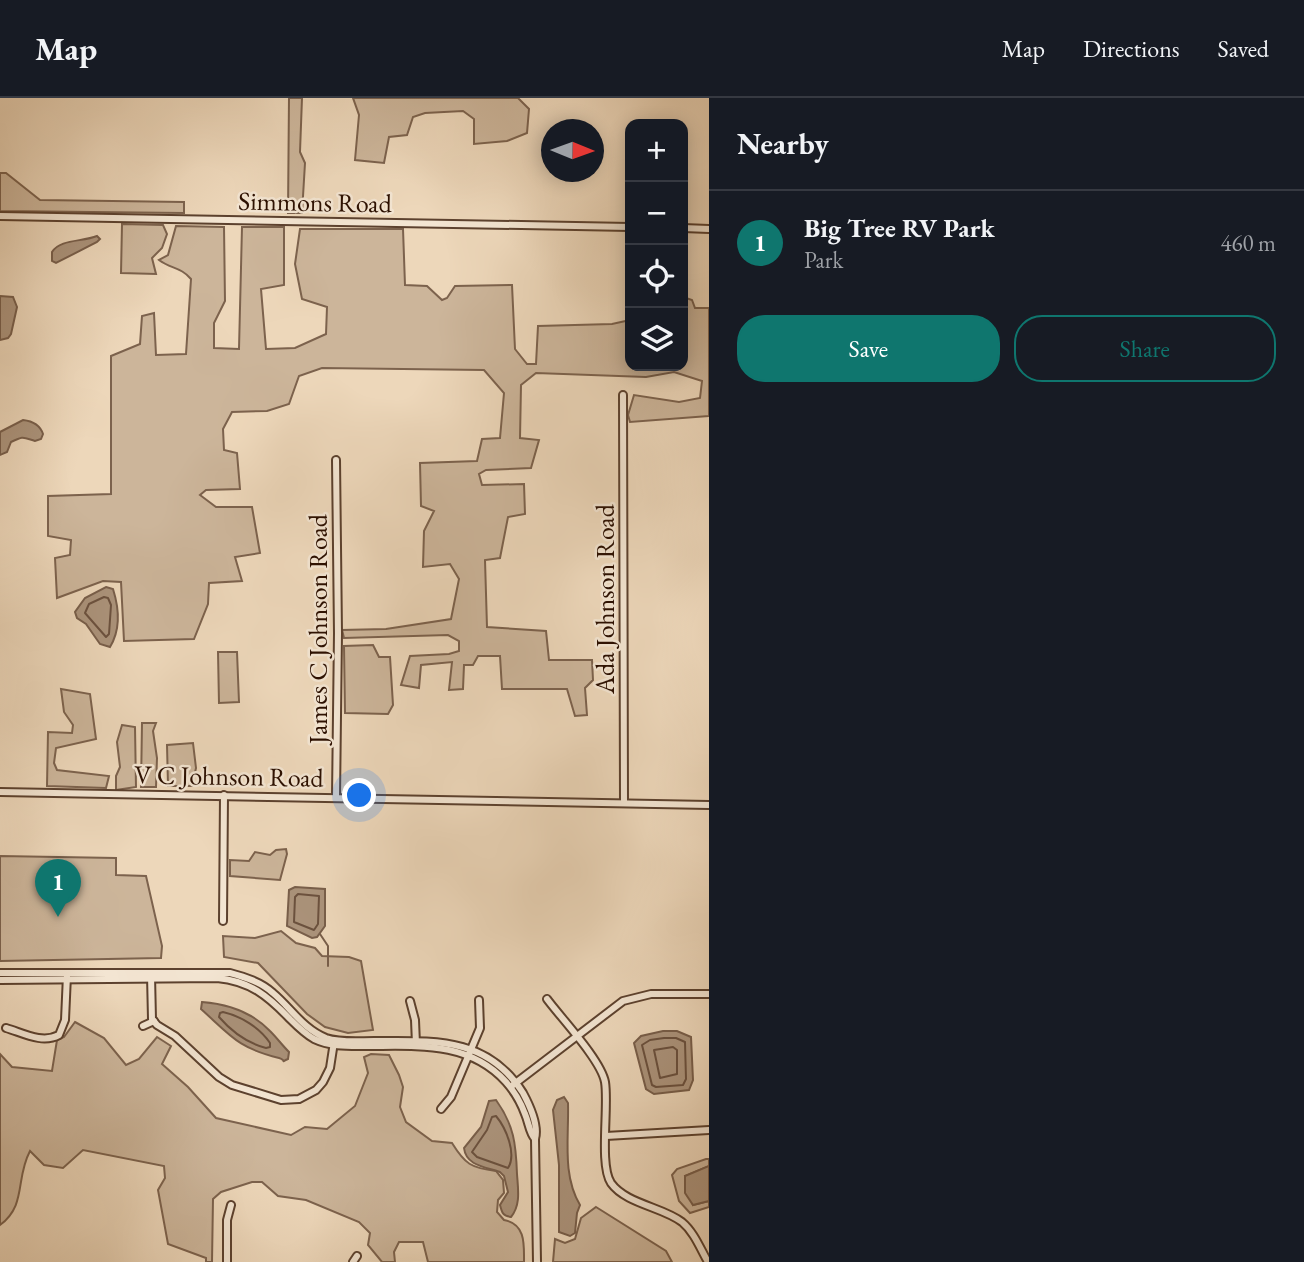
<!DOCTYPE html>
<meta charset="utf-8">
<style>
:root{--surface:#171b24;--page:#20242c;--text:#f1f3f6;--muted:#9ea1a6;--line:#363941;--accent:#0f766e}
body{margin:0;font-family:"EB Garamond",serif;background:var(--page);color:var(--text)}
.controls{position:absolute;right:21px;top:21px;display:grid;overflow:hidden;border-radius:14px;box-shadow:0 4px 18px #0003}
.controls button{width:63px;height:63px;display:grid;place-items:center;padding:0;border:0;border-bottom:2px solid var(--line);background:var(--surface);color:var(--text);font:35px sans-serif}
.compass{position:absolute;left:541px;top:21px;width:63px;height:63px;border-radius:50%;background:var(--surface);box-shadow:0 4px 18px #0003;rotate:91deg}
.you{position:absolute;left:360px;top:698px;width:24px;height:24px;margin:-18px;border:5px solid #fff;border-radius:50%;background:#1a73e8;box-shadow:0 0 0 10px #1a73e833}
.badge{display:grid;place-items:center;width:46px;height:46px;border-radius:50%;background:var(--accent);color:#fff;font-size:23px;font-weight:700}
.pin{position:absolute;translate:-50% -58px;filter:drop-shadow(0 2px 4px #0008)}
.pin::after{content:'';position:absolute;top:37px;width:24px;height:21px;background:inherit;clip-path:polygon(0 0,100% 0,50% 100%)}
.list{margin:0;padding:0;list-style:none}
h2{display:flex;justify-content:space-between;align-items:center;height:91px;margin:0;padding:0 28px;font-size:30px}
h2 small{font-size:23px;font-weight:400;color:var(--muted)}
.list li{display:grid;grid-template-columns:46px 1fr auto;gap:21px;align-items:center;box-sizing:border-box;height:105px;padding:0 28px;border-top:2px solid var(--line)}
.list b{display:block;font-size:26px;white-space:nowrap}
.list p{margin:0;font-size:23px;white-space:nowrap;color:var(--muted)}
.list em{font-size:23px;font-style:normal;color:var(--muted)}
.actions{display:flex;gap:14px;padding:21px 28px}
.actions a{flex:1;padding:16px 0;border:2px solid var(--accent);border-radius:28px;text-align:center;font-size:24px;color:var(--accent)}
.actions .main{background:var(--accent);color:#fff}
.icon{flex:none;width:38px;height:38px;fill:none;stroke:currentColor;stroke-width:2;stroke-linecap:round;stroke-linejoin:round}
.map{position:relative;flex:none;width:709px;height:1164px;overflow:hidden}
header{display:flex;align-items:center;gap:42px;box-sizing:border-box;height:98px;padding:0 35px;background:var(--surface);border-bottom:2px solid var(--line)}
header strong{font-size:33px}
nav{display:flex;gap:38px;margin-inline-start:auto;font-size:24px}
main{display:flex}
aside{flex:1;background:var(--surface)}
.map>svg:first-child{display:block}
</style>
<header>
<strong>Map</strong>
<nav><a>Map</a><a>Directions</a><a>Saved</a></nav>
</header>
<main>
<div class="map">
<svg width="709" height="1164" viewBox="0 0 709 1164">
<rect width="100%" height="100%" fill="#edd7ba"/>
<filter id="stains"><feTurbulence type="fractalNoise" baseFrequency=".00286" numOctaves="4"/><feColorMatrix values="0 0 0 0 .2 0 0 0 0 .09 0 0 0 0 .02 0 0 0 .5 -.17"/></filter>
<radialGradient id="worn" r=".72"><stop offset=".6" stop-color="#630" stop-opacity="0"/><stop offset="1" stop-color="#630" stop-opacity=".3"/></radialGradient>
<g fill="#ccb59a" stroke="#7c624d" stroke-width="2">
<path d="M289,0H302L300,54L305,65L302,115H288Z"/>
<path d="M353,0H518L529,11L527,35L507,43L474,46V21L463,13L425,15L413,19L407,37L389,39L384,65L355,62L359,17Z"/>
<path d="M0,75H6L40,102L184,104V115L0,113Z"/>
<path d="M122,126L163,127L167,136L162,150L152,160L156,176L121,175Z"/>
<path d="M176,128L224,129L225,203L214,225V250L239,251L242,129H284V187L261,191L266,251L295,250L326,236L327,209L302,201L295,166L300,131H403L405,187L427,188L442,202L447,200L455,188L512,187L515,251L527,266H536L538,228L612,226L630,222V268H683V199L692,202L695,210H709V318L630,324L628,317L634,297L679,304L700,300L702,283L674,274L646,279L536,275L521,287L520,340L539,342L531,370L486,372L479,376L482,387L524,386L525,416L508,419L500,460L485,462L487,529L546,533L549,562H592L593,582L585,590L587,617L575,618L567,591H502L500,558H478L473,567H464L463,591L449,592L452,564L421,567L419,590L401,587L410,558L449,556L459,553V543L448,537L344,540L342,532L386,531L451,521L459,481L450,466L423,469L424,433L434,413L421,408L420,365L477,363L482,341L500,340L504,295L484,272L322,270L299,278L289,306L267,313L232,314L223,331L224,352L237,355L240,391L206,392L200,397L216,409H252L260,455L235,459L242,483L209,485L208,506L194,541L124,543L121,484L103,483L57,500L55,460L70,457L71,442L48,438V398L111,396V258L140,246L142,218L154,215L156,257L186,256L191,181C181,169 171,171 159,162L168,157Z"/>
<path d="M373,547L379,559H390L393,607L388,616L345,615L344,548Z"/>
<path d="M218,554H237L239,604L219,605Z"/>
<path d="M61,591L90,596L96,641L56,650L54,665L57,672L109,678L106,690L47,688L48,634L72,635L73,627L64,614Z"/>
<path d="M142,625H156L153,633L157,660L156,689H141Z"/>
<path d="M122,627L135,629L136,689L116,692V678L120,669L117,644Z"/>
<path d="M193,645L196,670L192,688H168L167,647Z"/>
<path d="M286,751L287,756L280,782L230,778V762L249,763L255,754L270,757L276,752Z"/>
<path d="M0,758L116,760V777L146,778L162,848L161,860L0,863Z"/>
<path d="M281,833L296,845L315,850L322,858L349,859L361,863L373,932L348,935L325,929L307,916L258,865L224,859L223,838L255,840Z"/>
<path d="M75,924L104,940L126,967L139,961L157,939L171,948L162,966L188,989L216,1020L291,1037L305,1029L327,1031L355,1008L368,975L364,959L371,956L389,957L399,977L403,989L400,1009L406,1024L432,1043L452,1045C465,1066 471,1070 496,1073L503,1082L504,1095L498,1102L497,1114L504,1122C526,1126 524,1147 524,1164H428L423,1144H399L394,1154L395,1164H382L368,1147L370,1135L359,1124L306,1102L278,1098L262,1084H252L221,1094L213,1101L212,1164H206V1160L168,1146L158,1092L165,1080L164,1068L83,1052L63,1070L44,1067L30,1053C15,1081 27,1107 0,1127V956L12,969L52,973L57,942L64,939Z"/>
<path d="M706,1061H709V1068L685,1078L693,1107L709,1103V1109L690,1115L679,1103L672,1077L677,1071Z"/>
<path d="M596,1109L666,1153L672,1164H553L555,1141L565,1145L575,1141L581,1120Z"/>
</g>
<g fill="#ab937b" stroke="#785e4a" stroke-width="2">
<path d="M97,138L100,141L97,144L56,165L52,163V154C60,141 82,144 97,138Z"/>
<path d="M0,198L13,199L17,209L11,236L8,240L0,242Z"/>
<path d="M23,322C32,323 40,327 43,336L41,341L35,343C22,339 24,338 11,344L7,354L0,357V334Z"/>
<path d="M106,489L113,491C119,510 121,531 110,549L100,546L86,526L77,520L75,514L85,500Z"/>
<path d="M295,789L325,791V828L317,839L312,840L287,828L289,792Z"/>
<path d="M202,904C228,906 252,914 270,933C277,940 282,947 289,954L288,961C279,965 288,963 279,960C238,950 231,938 201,911Z"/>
<path d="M663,933H677L691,939L693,982L689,992L654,996L646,991L634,945L641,938Z"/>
<path d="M564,999L568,1005C569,1040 562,1077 580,1107L577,1115L575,1135L570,1138L559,1134V1067L553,1012L557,1002Z"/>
<path d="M489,1003L496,1002C514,1027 516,1046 517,1076C518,1091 521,1107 511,1119C503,1118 502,1115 500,1107L508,1094L504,1078L500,1074C486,1069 466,1068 464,1050L481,1029Z"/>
<path d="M709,1068V1103L693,1107L685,1095V1078Z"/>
</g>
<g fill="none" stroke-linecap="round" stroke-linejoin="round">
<g stroke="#6b513e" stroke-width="2">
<path d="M104,499L108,500L111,507L109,536L106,539L85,515L89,506Z"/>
<path d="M298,796L319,798L318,826L314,832L294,824L295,799Z"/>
<path d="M223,914C241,918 260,930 270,945V949L266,950C247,945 232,934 219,919L220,915Z"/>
<path d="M664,940H676L685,944L686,981L683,987L656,989L652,987L642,947L650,942Z"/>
<path d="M673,949L677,952V976L660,980L654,952Z"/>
<path d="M496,1018C506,1030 517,1056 508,1070L477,1059L472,1054L487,1032L492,1019Z"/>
</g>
<path stroke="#785e4a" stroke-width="2" d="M320,836L328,848V868"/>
<defs>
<g id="minor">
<path d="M0,118L630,129"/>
<path d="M683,130L709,131"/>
<path d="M623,297L624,705"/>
<path d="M336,362L338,535L336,699"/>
<path d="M0,694L709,707"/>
<path d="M223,823L224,697"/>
<path d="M0,875H230C245,879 261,884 273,895C291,910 303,931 326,940C341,945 359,943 374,943C433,943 487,938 523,995C530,1008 539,1027 535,1041L537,1164"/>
<path d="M151,877L152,921L157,927L175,938L219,979L232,987L281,1002L299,1001L316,992L323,984L330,970L334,944"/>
<path d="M0,882L217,880C250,883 268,898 290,921C297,928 305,936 314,941C331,949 349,948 367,948C417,948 469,943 506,984C514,993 521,1005 525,1016C529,1025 529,1034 535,1041"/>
<path d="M547,901C561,920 601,962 605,984C609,1008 599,1067 611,1085C626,1106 663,1109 682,1124C694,1134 700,1150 708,1164"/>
<path d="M410,903L415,922L416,946"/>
<path d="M143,928L154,923"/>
<path d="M6,930C23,935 42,946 59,937L65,922L67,877"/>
<path d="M513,987L623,903L651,896H709"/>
<path d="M441,1011L451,999L480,930L479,902"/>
<path d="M606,1038L709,1032"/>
<path d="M227,1164V1122L231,1107"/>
<path d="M353,1164L357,1158"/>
</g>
</defs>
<use href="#minor" stroke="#5c412e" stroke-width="10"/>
<use href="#minor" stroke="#f3e5d2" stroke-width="6"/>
</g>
<g text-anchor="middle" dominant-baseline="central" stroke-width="5" stroke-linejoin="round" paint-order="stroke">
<g font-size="26" fill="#2b0f00" stroke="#f3e5d2">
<text transform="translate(315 104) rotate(1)">Simmons Road</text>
<text transform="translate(605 501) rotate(-90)">Ada Johnson Road</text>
<text transform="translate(318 531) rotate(-90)">James C Johnson Road</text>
<text transform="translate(229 678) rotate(1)">V C Johnson Road</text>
</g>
</g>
<rect width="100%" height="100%" filter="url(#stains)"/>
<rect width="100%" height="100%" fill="url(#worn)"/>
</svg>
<div class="controls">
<button>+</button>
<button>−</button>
<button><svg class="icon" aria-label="locate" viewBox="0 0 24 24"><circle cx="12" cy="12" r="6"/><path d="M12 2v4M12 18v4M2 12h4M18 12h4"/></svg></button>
<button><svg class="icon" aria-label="layers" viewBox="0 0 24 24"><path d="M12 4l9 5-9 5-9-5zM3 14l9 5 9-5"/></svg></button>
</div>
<svg class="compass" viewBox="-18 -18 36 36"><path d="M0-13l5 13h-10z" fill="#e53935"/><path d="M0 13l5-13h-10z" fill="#9ea1a6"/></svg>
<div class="you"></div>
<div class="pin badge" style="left:58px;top:819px">1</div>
</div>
<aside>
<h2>Nearby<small></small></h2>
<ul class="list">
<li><span class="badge">1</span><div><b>Big Tree RV Park</b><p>Park</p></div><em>460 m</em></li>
</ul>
<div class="actions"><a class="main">Save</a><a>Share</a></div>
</aside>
</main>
